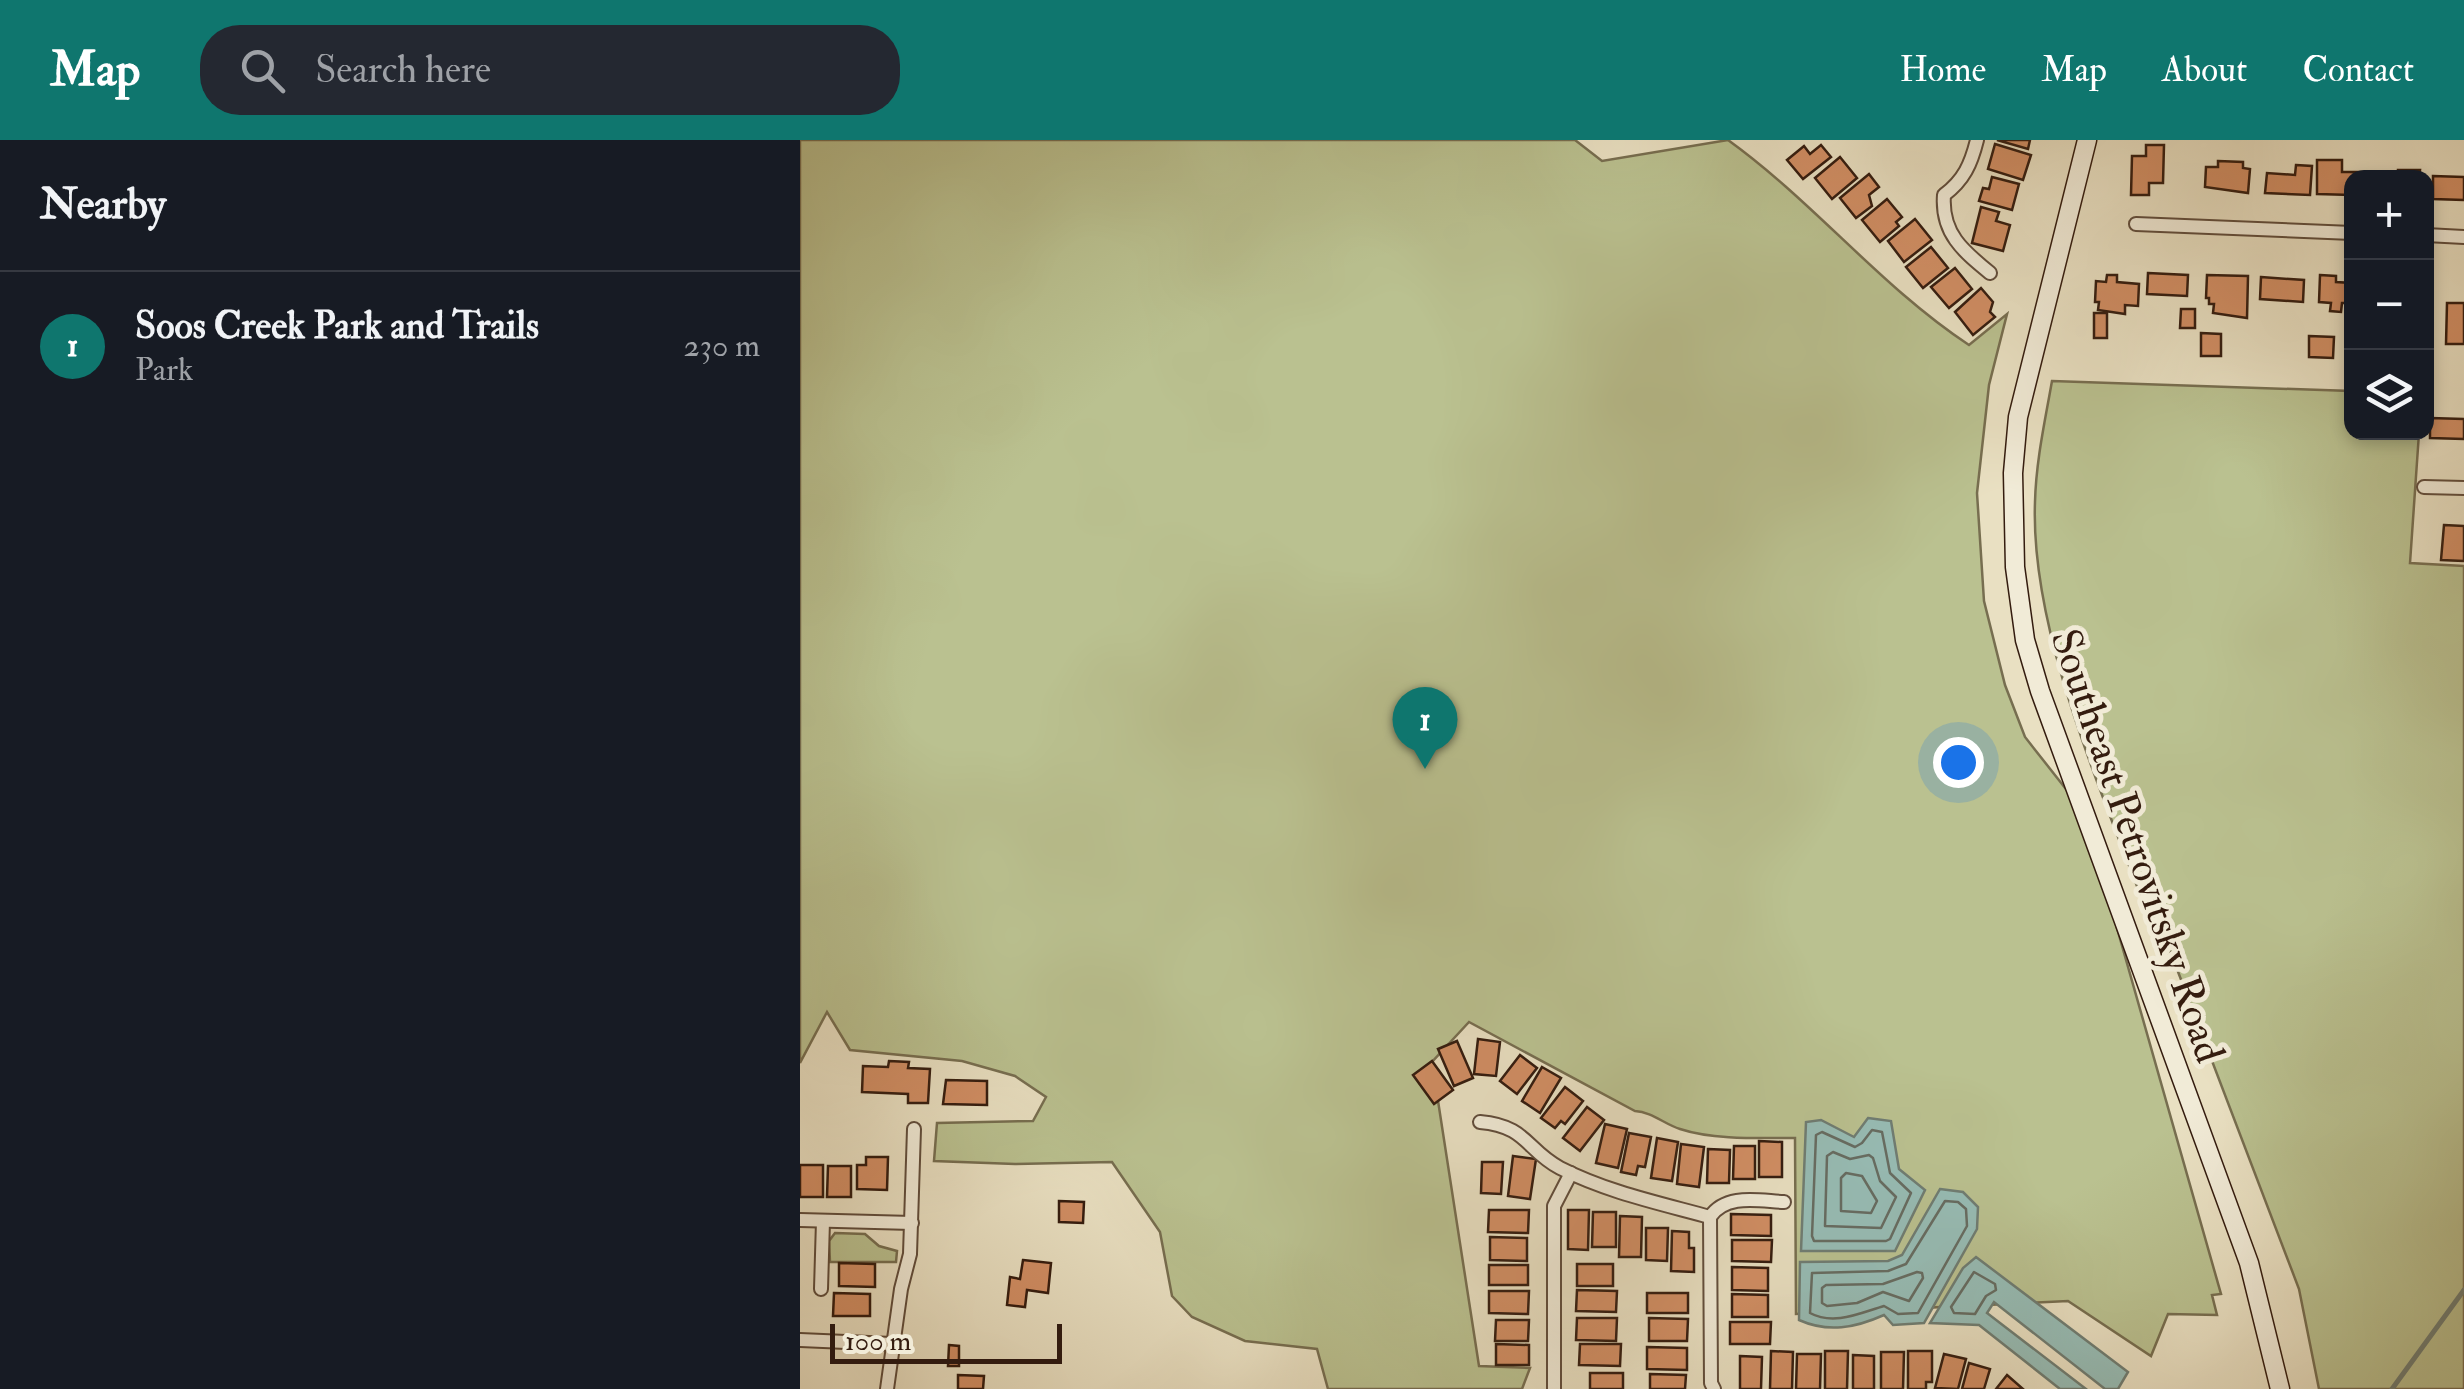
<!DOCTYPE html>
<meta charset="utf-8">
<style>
:root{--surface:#171b24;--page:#242831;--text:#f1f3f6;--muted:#9ea1a6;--line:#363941;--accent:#0f766e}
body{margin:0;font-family:"IM FELL Double Pica",serif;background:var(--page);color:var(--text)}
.controls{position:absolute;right:30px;top:30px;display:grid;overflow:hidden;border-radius:20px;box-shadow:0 5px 15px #0003}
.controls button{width:90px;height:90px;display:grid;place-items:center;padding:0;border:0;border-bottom:2px solid var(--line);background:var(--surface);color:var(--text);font:50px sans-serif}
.scale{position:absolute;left:30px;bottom:25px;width:232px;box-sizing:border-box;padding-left:10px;border:5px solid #341c0f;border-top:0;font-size:28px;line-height:35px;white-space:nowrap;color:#341c0f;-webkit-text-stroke:8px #f1ebd7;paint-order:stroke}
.you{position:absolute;left:1158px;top:622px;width:35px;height:35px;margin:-25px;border:8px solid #fff;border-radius:50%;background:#1a73e8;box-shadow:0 0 0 15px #1a73e833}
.badge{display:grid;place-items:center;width:65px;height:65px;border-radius:50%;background:var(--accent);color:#fff;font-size:32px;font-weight:700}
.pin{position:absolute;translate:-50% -82px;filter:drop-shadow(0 2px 5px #0008)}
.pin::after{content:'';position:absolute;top:52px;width:35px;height:30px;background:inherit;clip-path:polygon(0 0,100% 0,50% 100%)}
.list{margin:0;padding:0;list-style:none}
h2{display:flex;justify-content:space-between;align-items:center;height:130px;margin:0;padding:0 40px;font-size:42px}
h2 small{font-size:32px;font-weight:400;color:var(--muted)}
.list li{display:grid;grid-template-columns:65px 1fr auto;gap:30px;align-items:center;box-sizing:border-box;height:150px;padding:0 40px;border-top:2px solid var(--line)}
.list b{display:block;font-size:38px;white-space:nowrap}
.list p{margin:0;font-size:32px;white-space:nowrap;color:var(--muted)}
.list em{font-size:32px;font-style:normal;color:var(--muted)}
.icon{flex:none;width:55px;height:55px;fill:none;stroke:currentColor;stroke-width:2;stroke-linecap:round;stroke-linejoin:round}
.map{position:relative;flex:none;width:1664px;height:1249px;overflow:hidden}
header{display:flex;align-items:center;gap:60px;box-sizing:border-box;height:140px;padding:0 50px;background:var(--accent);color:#fff}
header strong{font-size:48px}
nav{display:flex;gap:55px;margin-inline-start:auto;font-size:35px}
.search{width:700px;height:90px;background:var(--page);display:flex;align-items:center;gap:25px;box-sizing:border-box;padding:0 35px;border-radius:40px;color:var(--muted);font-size:38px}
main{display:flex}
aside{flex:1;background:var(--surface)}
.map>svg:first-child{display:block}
</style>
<header>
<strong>Map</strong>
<div class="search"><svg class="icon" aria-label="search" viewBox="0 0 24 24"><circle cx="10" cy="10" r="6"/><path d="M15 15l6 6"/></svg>Search here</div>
<nav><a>Home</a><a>Map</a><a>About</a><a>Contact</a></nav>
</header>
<main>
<aside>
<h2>Nearby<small></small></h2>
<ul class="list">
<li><span class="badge">1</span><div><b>Soos Creek Park and Trails</b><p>Park</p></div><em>230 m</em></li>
</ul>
</aside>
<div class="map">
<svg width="1664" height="1249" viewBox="0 0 1664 1249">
<rect width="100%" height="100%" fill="#e9e0c2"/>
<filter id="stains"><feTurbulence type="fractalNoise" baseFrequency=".002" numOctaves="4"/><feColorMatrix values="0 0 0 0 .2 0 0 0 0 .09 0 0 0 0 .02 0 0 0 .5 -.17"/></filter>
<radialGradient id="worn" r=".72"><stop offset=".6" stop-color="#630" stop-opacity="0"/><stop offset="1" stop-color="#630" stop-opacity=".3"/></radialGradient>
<g fill="#bac190" stroke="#776e50" stroke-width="2.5">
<path d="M0,0H775L802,21L928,0C1014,62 1081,147 1169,205L1207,174L1189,245L1177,353L1184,461L1205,545L1225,597L1284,672L1421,1154L1412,1155L1417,1175L1368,1174L1351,1216L1268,1161L996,1174L995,998C960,998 913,1000 880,989C864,984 852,972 835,971L669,882L632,922L679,1226L730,1228L722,1249H528L517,1209L445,1201L392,1177L372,1156L360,1092L312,1022L215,1024L134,1021L137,983L233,981L246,957L215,936L162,921L50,910L27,872L0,923Z"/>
<path d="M1252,241L1551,251L1552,292L1619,293L1610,423L1664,426V1249H1519L1499,1149L1364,795L1355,794C1309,667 1230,498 1235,362C1236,321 1245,281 1252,241Z"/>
<path d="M35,1093L65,1094L79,1106L97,1111L96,1122H30L29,1101Z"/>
</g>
<g fill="#97bdb6" stroke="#6f7d73" stroke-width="2.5">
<path d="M1068,978L1091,981L1099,1029L1125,1050L1095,1111H1001L1006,982L1021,980L1054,997Z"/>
<path d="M1140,1049L1163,1052L1178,1067L1177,1089L1124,1183L1093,1185L1084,1175C1055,1188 1028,1193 999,1180L1000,1122L1088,1121L1102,1115Z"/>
<path d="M1176,1117L1328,1232L1318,1249H1305L1194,1162L1187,1173L1286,1249H1260L1179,1185L1130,1183L1163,1128Z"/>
</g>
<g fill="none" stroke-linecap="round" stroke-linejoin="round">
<g stroke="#666c62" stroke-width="2.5">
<path d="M1072,990L1082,992L1090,1033L1111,1053L1090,1099L1086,1101H1014L1012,1096L1016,995L1022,992L1055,1007L1062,1003Z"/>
<path d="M1033,1012L1050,1019L1069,1015L1073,1018L1080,1041L1096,1057L1081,1088L1025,1086L1027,1016Z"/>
<path d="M1046,1033L1062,1036L1077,1061L1071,1073L1041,1071V1038Z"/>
<path d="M1145,1061L1158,1062L1166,1069L1167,1086L1118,1173L1098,1174L1084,1166C1060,1173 1034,1186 1010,1173L1012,1133L1088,1131L1106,1124Z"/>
<path d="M1117,1132L1122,1133L1123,1138L1109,1161L1083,1152L1057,1163L1027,1166L1022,1163V1148L1026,1145L1083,1144Z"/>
<path d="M1174,1132L1195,1144L1196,1150L1186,1156L1175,1174L1154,1173L1151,1167Z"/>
</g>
<path stroke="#6f7d73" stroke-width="5" d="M1592,1249L1664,1150"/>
</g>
<g fill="#d18e64" stroke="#341c0f" stroke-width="2.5">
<path d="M1197,0H1230L1228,9Z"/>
<path d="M1195,4L1231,15L1223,40L1188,29Z"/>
<path d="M1021,5L1031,17L1003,39L987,20L1004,6L1010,14Z"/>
<path d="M1346,5H1364L1363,43H1349V55H1331L1332,16H1346Z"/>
<path d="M1040,17L1057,38L1032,59L1015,38Z"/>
<path d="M1517,20H1542V32H1568L1567,38H1552V55L1517,54Z"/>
<path d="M1418,21L1443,22V28L1450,29L1448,53L1405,47L1406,27H1418Z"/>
<path d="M1496,25L1512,26L1510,55L1465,53L1467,33L1495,35Z"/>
<path d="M1598,30H1620L1619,38H1576V34L1598,35Z"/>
<path d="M1069,34L1079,47L1069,55L1072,66L1056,78L1040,58Z"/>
<path d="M1633,36L1664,37V60L1633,59Z"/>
<path d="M1192,37L1219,44L1212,70L1179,61L1183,48L1189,49Z"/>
<path d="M1087,59L1102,77L1096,82L1099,86L1080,102L1062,80Z"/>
<path d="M1181,67L1199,72L1196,81L1210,85L1203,111L1172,103Z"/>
<path d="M1115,79L1132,100L1104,122L1088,101Z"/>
<path d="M1131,107L1148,128L1123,148L1106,127Z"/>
<path d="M1155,128L1172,149L1149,168L1131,147Z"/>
<path d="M1348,133L1388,135L1387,156L1347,154Z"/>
<path d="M1307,135H1317V142L1339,144L1338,166L1325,165V174L1298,170L1299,162H1295L1296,141L1306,142Z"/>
<path d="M1407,135L1448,136L1447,178L1413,173L1414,164H1409V158H1406Z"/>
<path d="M1520,135L1536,136V142L1552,143V163H1542L1541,172L1530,171L1531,163L1519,162Z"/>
<path d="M1461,137L1504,140L1503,162L1460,159Z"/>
<path d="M1181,148L1193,162L1190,172L1195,177L1173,195L1155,172Z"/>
<path d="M1647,163H1664V204H1646Z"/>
<path d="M1381,169H1395V188H1380Z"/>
<rect x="1294" y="173" width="13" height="25"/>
<path d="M1401,193L1421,194V216H1401Z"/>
<path d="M1509,196L1534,197L1533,218L1509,217Z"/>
<path d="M1630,278L1664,279V299L1630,298Z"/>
<path d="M1644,385L1664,386V421L1641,420Z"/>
<path d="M678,899L700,902L696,936L674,934Z"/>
<path d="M657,901L673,938L654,946L638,909Z"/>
<path d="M720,915L737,928L717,954L700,941Z"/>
<path d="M89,921L109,922L108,928L130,929L128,963H108V954L62,952L63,926L88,927Z"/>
<path d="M632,921L653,950L634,964L613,935Z"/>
<path d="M742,927L761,938L740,973L722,961Z"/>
<path d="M146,940L187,941V965L143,964Z"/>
<path d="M765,947L783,961L765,984L761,981L755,988L741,978Z"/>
<path d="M787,967L804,980L780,1011L763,998Z"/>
<path d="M805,984L827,989L818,1028L796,1023Z"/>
<path d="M829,993L851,997L845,1027L838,1026L836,1035L821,1032Z"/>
<path d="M857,998L878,1002L872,1041L851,1038Z"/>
<path d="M959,1001L982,1002V1037H959Z"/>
<path d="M881,1004L904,1007L899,1047L877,1044Z"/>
<path d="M934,1006H955V1039H933Z"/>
<path d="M908,1009L930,1010L929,1043H907Z"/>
<path d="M713,1016L736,1019L730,1059L708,1056Z"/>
<path d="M66,1017H88L87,1050L57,1049V1025H66Z"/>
<path d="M682,1022H703L701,1054L681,1053Z"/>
<rect x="0" y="1025" width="23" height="32"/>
<path d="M28,1026H51V1057H27Z"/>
<path d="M259,1061L284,1062L283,1083L259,1082Z"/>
<path d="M689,1070H729L728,1093L688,1092Z"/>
<path d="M768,1070H789L788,1110L768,1109Z"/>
<path d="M793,1072H816V1107H792Z"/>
<path d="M931,1074L971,1075V1096L931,1095Z"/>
<path d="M820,1076L842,1077L841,1117H819Z"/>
<path d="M846,1088H868L867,1121L846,1120Z"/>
<path d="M872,1091L889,1092V1108H894V1132L871,1131Z"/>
<path d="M690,1097L727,1098V1121L690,1120Z"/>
<path d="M932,1100H972L971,1122L932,1121Z"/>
<path d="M223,1120L251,1123L248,1153L227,1150L225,1167L207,1165L210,1137L220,1139Z"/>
<path d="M39,1123L75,1124V1147L39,1146Z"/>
<rect x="777" y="1124" width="36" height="22"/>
<rect x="689" y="1125" width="39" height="20"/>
<path d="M932,1127L968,1128V1151L932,1150Z"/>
<path d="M777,1150L817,1151L816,1172L776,1171Z"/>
<path d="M689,1151H729L728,1174L689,1173Z"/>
<path d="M34,1153L70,1154V1176H33Z"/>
<rect x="847" y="1153" width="41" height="20"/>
<path d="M932,1154L968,1155V1177H932Z"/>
<path d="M777,1178H817L816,1201L776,1200Z"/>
<path d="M849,1178L888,1179L887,1201H849Z"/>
<path d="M696,1180H729L728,1201H695Z"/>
<path d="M930,1182H971L970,1204H930Z"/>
<path d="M696,1204L729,1205V1225H696Z"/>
<path d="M780,1204H821L820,1226L779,1225Z"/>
<path d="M149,1205L159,1206V1226H148Z"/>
<path d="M847,1207L887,1208V1230L847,1229Z"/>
<path d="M971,1211L993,1212L992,1249H970Z"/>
<path d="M1025,1211H1048L1047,1249H1025Z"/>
<path d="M1108,1211H1132V1242H1126V1249H1108Z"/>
<path d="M1081,1212H1104L1103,1249H1081Z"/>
<path d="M997,1214H1021L1020,1249H996Z"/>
<path d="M1144,1214L1166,1219L1158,1249L1135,1248Z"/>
<path d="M1053,1215L1074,1216V1249H1053Z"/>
<path d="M940,1216L962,1217L961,1249H940Z"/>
<path d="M1169,1223L1190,1229L1184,1249H1162Z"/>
<rect x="790" y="1233" width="33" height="16"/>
<path d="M850,1234L886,1235L885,1249H850Z"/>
<path d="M158,1235L184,1236L183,1249H158Z"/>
<path d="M1207,1235L1223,1249H1196Z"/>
</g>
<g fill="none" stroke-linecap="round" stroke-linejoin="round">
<defs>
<g id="street">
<path d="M1177,0C1171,24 1164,40 1144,55C1141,93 1163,111 1190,133"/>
<path d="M1336,84L1552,93"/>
<path d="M1626,95L1664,97"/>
<path d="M1624,347L1664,348"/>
<path d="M680,982C727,986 726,1010 760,1028C807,1052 859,1063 910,1077"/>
<path d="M910,1077L911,1243L914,1249"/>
<path d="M910,1077C926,1053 959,1061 984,1062"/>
<path d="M0,1080L112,1083"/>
<path d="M21,1149L23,1081"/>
<path d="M0,1200L92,1204"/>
<path d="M87,1249L101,1149L110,1114L114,989"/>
<path d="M754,1249V1066L771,1033"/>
</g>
<path id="secondary" d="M1287,0L1218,277L1213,333L1215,427L1225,500L1240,551L1449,1123L1480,1249"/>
</defs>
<use href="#street" stroke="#614d3c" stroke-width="16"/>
<use href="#secondary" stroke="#341c0f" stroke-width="21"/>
<use href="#street" stroke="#f1ebd7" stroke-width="12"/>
<use href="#secondary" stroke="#f1ebd7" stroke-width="18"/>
</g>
<g text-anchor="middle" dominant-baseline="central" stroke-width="10" stroke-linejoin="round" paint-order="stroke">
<g font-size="42" fill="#341c0f" stroke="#f1ebd7">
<text transform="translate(1337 706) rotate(71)">Southeast Petrovitsky Road</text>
</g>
</g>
<rect width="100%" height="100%" filter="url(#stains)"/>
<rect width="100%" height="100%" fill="url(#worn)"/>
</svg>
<div class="controls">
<button>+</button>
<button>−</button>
<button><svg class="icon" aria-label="layers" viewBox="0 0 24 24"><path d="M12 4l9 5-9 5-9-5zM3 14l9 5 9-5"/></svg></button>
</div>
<div class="scale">100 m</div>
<div class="you"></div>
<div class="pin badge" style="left:625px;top:629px">1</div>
</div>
</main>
